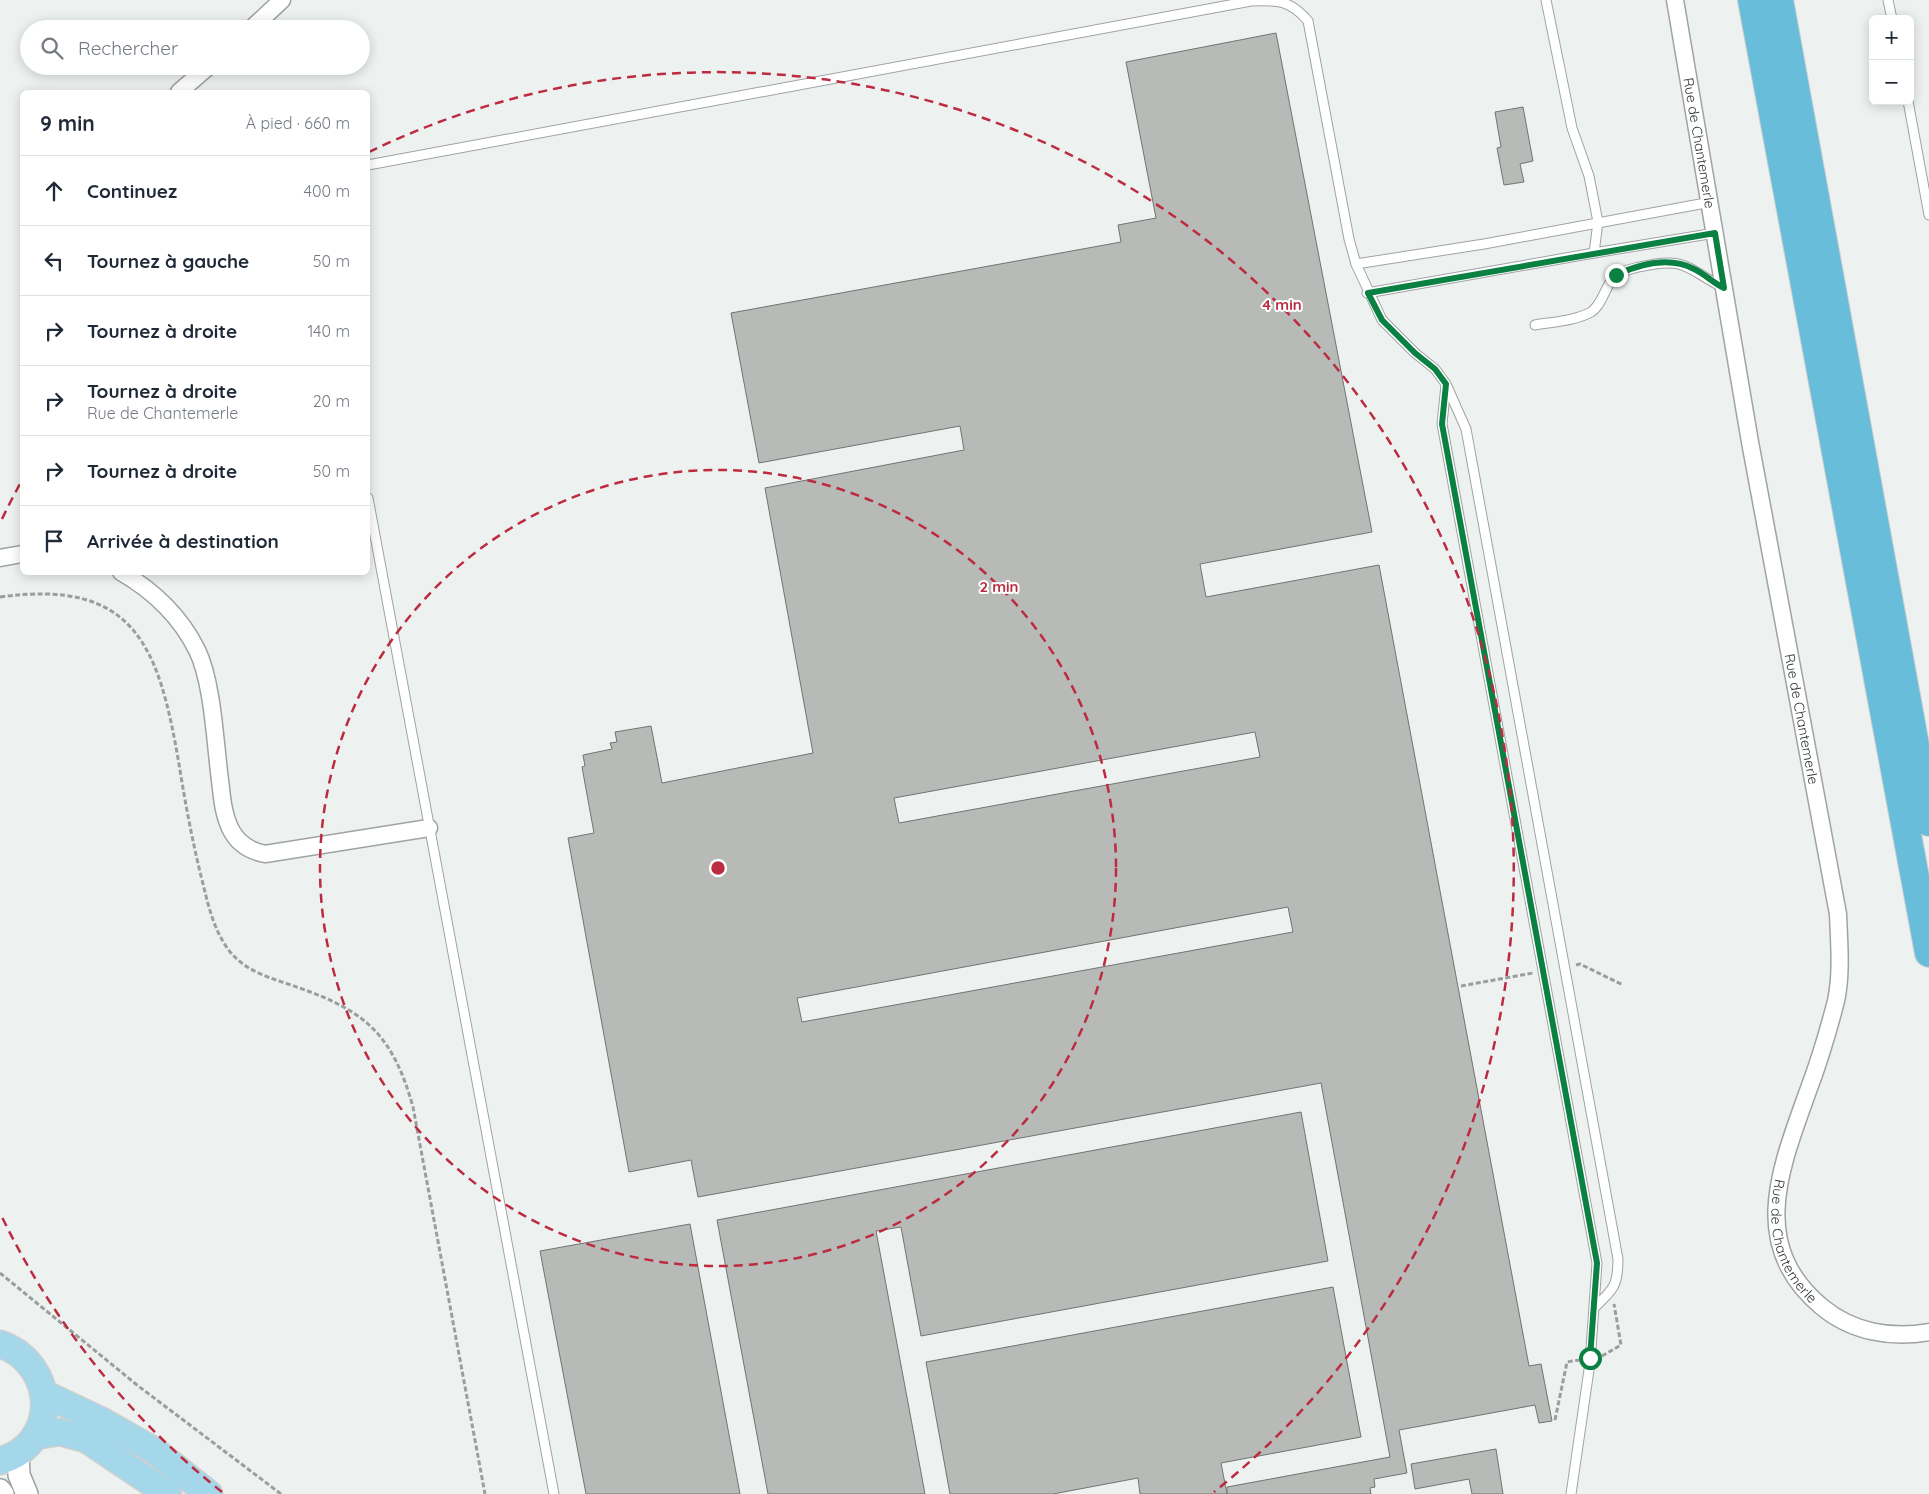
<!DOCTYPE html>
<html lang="fr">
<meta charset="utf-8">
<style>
:root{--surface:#fff;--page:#f6f6f7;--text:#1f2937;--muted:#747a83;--line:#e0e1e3}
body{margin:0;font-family:Quicksand,sans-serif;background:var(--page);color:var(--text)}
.controls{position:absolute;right:15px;top:15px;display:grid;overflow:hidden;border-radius:8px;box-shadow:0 2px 12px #0003}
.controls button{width:45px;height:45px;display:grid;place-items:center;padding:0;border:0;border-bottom:1px solid var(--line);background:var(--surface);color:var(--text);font:25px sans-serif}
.stop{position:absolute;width:15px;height:15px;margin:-11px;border:4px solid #0b8043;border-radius:50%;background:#fff}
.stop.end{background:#0b8043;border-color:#fff;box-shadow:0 1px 5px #0008}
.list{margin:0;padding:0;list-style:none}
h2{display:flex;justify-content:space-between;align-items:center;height:65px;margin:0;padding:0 20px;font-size:21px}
h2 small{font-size:16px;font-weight:400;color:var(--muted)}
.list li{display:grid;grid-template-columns:32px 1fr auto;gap:15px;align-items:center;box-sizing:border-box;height:70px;padding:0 20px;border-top:1px solid var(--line)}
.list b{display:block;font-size:19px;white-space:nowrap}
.list p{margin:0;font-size:16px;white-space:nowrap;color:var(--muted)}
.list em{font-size:16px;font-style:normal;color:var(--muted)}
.icon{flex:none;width:28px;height:28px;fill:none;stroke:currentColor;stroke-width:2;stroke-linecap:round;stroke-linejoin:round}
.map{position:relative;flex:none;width:1929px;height:1494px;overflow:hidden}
.search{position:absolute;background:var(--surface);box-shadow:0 2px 12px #0003;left:20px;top:20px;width:350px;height:55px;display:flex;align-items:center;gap:12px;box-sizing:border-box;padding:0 18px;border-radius:28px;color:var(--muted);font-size:19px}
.panel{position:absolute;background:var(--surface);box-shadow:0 2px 12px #0003;left:20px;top:90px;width:350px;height:485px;border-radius:8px}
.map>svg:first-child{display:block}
</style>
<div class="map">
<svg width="1929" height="1494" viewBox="0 0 1929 1494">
<rect width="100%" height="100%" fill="#edf2f1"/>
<g fill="#b8bab8" stroke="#727472" fill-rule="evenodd">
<path d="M1276,33L1372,532L1200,564L1206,597L1379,565L1529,1366L1541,1364L1552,1421L1539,1423L1535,1405L1399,1430L1407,1473L1374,1479L1375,1487L1370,1488L1371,1494H1227V1487L1390,1457L1321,1083L698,1197L691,1160L629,1172L568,838L594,833L582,767L585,766L583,755L612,749L610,743L617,742L615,732L651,726L662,783L813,753L765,488L964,450L960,426L759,463L731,313L1121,242L1118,225L1156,218L1126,62ZM1255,732L1260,757L899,823L894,798ZM1288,907L1293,932L802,1022L797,998Z"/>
<path d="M1523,107L1533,161L1520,164L1524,182L1504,185L1497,148L1501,147L1495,112Z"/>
<path d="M1301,1112L1328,1261L921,1336L901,1227L876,1231L925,1494H768L717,1220Z"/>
<path d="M690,1224L740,1494H586L540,1251Z"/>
<path d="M1333,1287L1361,1437L1221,1463L1227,1494H1140L1138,1478L1053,1494H950L926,1362Z"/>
<path d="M1496,1449L1503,1494H1472L1469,1479L1415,1489L1411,1464Z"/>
</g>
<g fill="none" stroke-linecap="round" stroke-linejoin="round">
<defs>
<g id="service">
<path d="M1546,0L1572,128L1589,176L1598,222L1594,253L1715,233"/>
<path d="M1888,0L1892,19"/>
<path d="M1908,101L1929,215"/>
<path d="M368,165L1251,1C1278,0 1290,0 1308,21L1349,239L1356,264L1382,320L1415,353L1435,369L1446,384L1466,429L1618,1259C1618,1285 1614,1289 1595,1307"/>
<path d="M1356,264L1484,244L1711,202"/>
<path d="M1367,293L1594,253"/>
<path d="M1535,325C1552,322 1575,321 1591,312C1602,305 1605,287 1614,277C1620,271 1631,269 1639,267C1687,256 1685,268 1724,288"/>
<path d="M1446,385L1442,424L1597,1263L1590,1363L1571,1494"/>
<path d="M368,498L554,1494"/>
</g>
<g id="minor">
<path id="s1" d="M1675,0L1750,442L1838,914C1839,942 1842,973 1836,1001C1828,1032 1819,1062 1808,1091C1781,1167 1747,1245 1822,1307C1852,1332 1892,1339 1929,1332"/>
<path d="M251,29L282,0"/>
<path d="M179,92L209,66"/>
<path d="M0,558L22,554"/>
<path d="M121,572C154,591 180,616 197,650C213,683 215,743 220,780C222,797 223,813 230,828C237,843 250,851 265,854L429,828"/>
</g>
<g id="tertiary">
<path d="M18,1452L19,1475L27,1494"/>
<path d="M0,1490L3,1494"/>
</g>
<g id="primary">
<path d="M0,1344C57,1364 61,1443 0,1461"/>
<path d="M45,1394L102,1421L155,1451L209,1494"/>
<path d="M35,1436L60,1432L86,1439L168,1494"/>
</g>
<g id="motorway">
<path d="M1752,0L1929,953"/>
<path d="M1779,0L1929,822"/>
</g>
</defs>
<use href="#service" stroke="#a0a3a3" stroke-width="11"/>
<use href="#minor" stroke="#a0a3a3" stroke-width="19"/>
<use href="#tertiary" stroke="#a0a3a3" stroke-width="24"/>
<use href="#primary" stroke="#cfcfcf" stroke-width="29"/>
<use href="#motorway" stroke="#cfcfcf" stroke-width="30"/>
<g stroke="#9a9e9d" stroke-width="3" stroke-dasharray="5 2.5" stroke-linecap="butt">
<path d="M0,597C136,578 159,648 179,764C185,802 192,839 201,876C207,899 211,922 224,943C238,967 261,975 285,983C360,1008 391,1028 413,1107L485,1494"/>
<path d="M1576,965L1580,964L1623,985"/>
<path d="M1461,986L1533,973"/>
<path d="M0,1273L137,1385L281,1494"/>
<path d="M1602,1356L1621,1345L1614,1304"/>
<path d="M1555,1420L1567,1362L1579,1360"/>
</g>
<use href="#service" stroke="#fff" stroke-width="9"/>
<use href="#minor" stroke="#fff" stroke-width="16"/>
<use href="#tertiary" stroke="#fff" stroke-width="21"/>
<use href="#primary" stroke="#a4d7e9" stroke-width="26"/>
<use href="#motorway" stroke="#67bdda" stroke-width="28"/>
</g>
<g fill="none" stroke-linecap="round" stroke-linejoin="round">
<path stroke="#0b8043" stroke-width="6" d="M1590,1358L1597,1263L1442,424L1446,384L1435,369L1415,353L1382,320L1368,293L1715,233L1724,288C1713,283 1705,274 1694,269C1669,256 1640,264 1616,275"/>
</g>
<g fill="none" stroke="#bc2b3f" stroke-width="2.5" stroke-dasharray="9 6">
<circle cx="718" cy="868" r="398"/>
<path d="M222 1492A797 797 0 0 1 2 1217M2 519A797 797 0 0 1 21 482M369 152A797 797 0 0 1 1214 1492"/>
</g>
<g text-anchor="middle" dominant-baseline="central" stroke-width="4" stroke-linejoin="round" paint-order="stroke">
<g font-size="14" fill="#353736" stroke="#fbfffe">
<text stroke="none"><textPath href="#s1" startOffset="145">Rue de Chantemerle</textPath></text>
<text stroke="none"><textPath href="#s1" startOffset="730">Rue de Chantemerle</textPath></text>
<text stroke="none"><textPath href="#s1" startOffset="1269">Rue de Chantemerle</textPath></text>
</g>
</g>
<circle cx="718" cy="868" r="8" fill="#bc2b3f" stroke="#fbfffe" stroke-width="2.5"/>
<g font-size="15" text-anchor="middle" font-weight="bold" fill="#bc2b3f" stroke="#fbfffe" stroke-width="4" stroke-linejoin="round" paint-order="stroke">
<text x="1282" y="310">4 min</text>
<text x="999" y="592">2 min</text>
</g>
</svg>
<div class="controls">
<button>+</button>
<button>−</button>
</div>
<div class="stop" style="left:1590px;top:1358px"></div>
<div class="stop end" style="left:1616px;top:275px"></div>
<div class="search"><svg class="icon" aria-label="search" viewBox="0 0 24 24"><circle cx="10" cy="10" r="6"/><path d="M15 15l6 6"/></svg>Rechercher</div>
<section class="panel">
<h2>9 min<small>À pied · 660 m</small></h2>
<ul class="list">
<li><svg class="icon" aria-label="ahead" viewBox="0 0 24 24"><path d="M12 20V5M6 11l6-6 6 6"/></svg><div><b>Continuez</b></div><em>400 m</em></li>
<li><svg class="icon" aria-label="left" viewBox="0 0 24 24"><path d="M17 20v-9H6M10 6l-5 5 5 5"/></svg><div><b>Tournez à gauche</b></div><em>50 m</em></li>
<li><svg class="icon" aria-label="right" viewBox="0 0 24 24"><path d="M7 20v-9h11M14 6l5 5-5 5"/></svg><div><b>Tournez à droite</b></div><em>140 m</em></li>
<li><svg class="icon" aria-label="right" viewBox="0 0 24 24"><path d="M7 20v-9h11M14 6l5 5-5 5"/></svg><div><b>Tournez à droite</b><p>Rue de Chantemerle</p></div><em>20 m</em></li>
<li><svg class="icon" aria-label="right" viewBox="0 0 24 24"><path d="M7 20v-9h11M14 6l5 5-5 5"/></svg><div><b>Tournez à droite</b></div><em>50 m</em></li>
<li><svg class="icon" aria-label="arrive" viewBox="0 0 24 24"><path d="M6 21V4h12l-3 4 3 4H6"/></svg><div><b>Arrivée à destination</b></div></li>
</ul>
</section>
</div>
